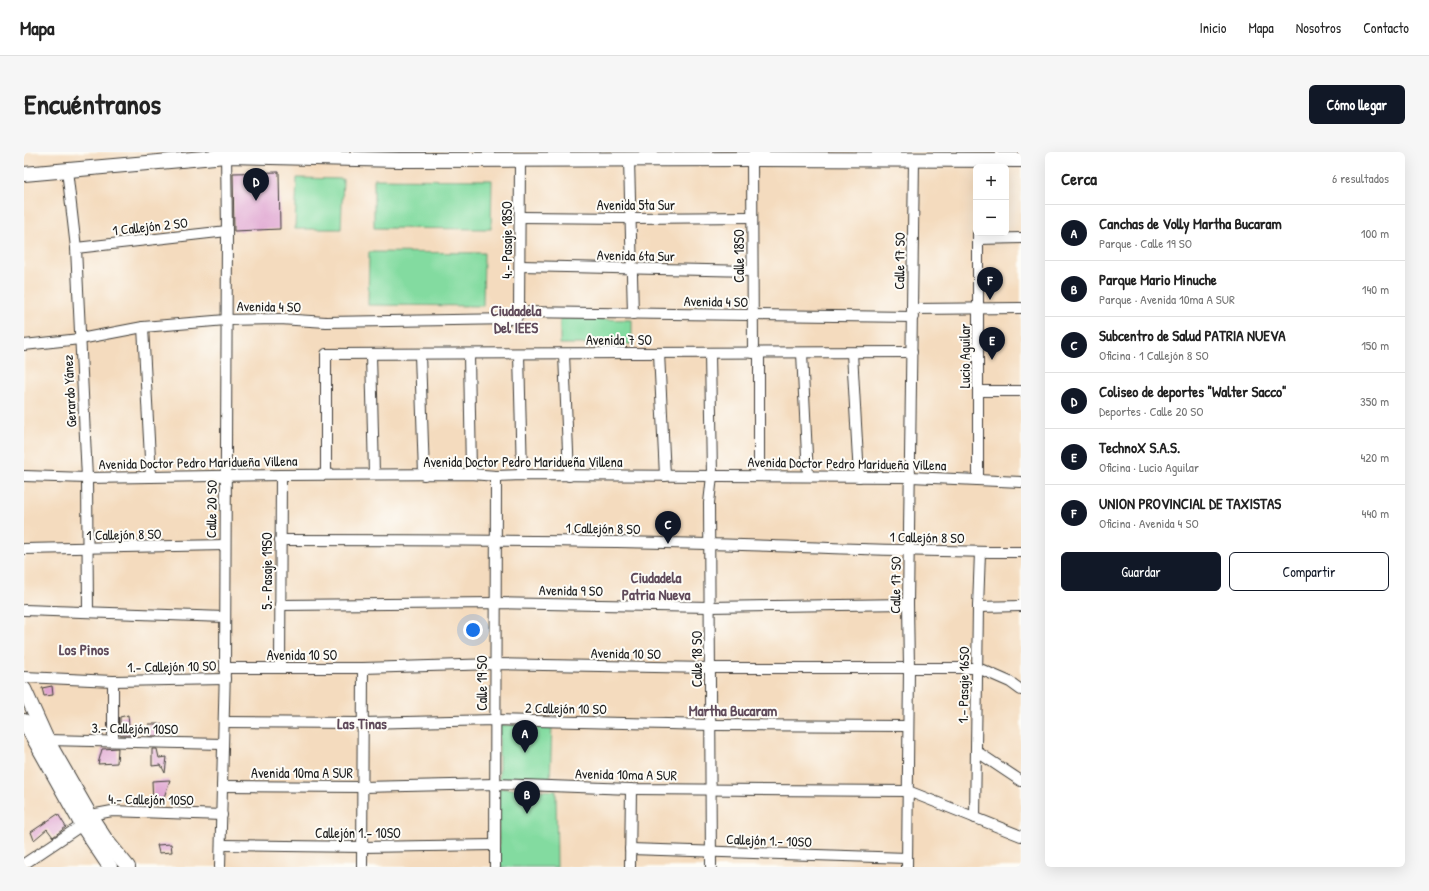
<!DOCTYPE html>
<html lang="es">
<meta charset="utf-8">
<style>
:root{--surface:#fff;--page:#f6f6f6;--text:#222;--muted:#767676;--line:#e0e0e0;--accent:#111827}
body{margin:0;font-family:"Patrick Hand",sans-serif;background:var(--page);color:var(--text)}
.controls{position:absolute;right:12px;top:12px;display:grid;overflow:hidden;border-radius:6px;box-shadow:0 4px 16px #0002}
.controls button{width:36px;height:36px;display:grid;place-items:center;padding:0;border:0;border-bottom:1px solid var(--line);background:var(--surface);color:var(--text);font:20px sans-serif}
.you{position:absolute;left:449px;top:478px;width:14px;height:14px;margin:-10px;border:3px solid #fff;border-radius:50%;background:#1a73e8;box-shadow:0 0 0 6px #1a73e833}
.badge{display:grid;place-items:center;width:26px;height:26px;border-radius:50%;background:var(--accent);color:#fff;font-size:13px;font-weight:700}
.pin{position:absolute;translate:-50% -33px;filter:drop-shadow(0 1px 2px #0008)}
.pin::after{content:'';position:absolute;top:21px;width:14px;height:12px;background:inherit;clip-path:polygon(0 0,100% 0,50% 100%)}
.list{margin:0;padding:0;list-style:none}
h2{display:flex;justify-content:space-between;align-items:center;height:52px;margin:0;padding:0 16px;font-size:17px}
h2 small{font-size:13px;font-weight:400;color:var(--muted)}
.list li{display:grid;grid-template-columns:26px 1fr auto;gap:12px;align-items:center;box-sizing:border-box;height:56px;padding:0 16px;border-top:1px solid var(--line)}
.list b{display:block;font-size:15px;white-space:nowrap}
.list p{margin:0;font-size:13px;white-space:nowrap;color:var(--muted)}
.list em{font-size:13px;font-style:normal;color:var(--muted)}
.actions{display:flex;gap:8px;padding:12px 16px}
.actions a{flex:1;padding:9px 0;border:1px solid var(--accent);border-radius:6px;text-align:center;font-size:14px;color:var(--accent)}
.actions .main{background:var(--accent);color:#fff}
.map{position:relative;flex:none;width:997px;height:715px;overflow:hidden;border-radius:6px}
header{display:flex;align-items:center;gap:24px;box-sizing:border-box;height:56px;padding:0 20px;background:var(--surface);border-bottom:1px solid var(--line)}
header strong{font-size:19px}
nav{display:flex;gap:22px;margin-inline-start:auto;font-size:14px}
.intro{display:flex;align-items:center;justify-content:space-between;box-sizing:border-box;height:96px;padding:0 24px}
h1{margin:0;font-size:28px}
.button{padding:10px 18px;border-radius:6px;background:var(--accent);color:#fff;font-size:14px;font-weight:700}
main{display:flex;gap:24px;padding:0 24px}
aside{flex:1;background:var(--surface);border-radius:6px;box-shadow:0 4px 16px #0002}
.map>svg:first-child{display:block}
</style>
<header>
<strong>Mapa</strong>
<nav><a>Inicio</a><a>Mapa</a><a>Nosotros</a><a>Contacto</a></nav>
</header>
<div class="intro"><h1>Encuéntranos</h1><a class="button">Cómo llegar</a></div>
<main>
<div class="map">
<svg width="997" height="715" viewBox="0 0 997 715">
<rect width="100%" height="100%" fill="#fdfcf7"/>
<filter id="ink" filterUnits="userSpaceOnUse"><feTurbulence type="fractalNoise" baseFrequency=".025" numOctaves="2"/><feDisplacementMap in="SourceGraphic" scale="8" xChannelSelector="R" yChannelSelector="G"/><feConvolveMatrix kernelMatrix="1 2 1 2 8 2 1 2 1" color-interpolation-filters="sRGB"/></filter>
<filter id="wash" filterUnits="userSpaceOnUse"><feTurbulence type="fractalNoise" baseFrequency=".012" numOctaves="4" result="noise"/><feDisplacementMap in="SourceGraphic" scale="16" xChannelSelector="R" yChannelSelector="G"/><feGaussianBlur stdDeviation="0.9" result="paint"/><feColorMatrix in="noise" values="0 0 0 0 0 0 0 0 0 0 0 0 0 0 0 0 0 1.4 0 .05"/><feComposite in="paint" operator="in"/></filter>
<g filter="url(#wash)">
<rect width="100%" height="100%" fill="#f4dbbe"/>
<g fill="#83dba0" stroke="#507c5e">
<path d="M273,26L319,27L317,77H271Z"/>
<path d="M350,27L468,28L467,77L350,76Z"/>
<path d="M345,100L460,101L459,154L344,153Z"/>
<path d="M536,166L608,168V192H536Z"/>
<path d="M475,573H528L526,631L475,629Z"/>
<path d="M474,636L532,639L533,715H475Z"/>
</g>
<g id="blocks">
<g fill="#dfa3d0">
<path d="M255,20L256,77L210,79L209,21Z"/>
<path d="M28,534L29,543L20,544L18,536Z"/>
<path d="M104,563L106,583H96V565Z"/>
<rect x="125" y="572" width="12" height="12"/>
<path d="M94,596L93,611L74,612L78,597Z"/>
<path d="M128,597H133L135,606L143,605L141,621L137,613L128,614Z"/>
<path d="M146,628L138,651L129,652L128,629Z"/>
<path d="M34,662L42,675L29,685L23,677L10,688L7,680Z"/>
<path d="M147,692L148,700L135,701L133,693Z"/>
</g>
</g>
</g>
<g filter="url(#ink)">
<use href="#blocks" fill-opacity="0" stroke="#3c3934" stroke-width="1"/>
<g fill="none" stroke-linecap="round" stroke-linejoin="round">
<defs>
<g id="street">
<path d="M728,7L729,201"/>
<path d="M605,8L609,162"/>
<path d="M43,18L52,96L63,326L64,459"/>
<path d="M496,65L607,66L728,65"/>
<path d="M954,87L997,86"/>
<path d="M52,96L203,79"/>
<path d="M496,114L728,119"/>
<path d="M889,157L997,156"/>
<path d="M495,160L889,165"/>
<path d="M119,175L127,325"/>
<path d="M0,193L56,187L119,175L202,168L256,167L302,170L492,167L495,160L496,8"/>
<path d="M635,201L641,324"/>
<path d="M686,201L688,324L685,351L687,715"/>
<path d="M735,201V324"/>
<path d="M778,201L784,324"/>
<path d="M828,201L835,325"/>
<path d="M347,202L350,322"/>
<path d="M396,202L400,323"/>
<path d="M445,202L447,322"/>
<path d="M495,202L498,323"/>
<path d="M540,202L545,324"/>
<path d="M954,239H997"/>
<path d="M302,322V202L888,200"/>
<path d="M0,324L63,326L257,323L447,322L472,324L498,323L887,325L997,330"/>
<path d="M954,328V81"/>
<path d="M256,388C399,388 542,388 684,392C789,395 893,400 997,400"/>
<path d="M0,397L201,393"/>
<path d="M256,453L471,451L686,455L884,452"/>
<path d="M954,455L997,454"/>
<path d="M0,458L201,465"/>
<path d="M201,516H339L471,512L686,516H954L986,530L997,538"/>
<path d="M256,516L257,323"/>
<path d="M0,525L89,529L201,527"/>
<path d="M89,529V589"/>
<path d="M200,570L338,571L471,568L687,573L884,574"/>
<path d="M23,588L199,592"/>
<path d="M952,599L997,629"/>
<path d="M198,634L338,635L471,632L607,637L884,639L997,684"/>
<path d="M951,666L954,455L956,400"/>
<path d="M197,693L338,695L471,693"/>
<path d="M606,697L883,706"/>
<path d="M0,712L58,673L72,662L88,659L198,663"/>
<path d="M196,715L201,516L203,79L202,0"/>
<path d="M338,715L339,516"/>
<path d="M471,715L472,324"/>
<path d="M606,715L607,637"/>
<path d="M883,715L885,516L884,452L890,8"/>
</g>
<g id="secondary">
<path d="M0,22L202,4L376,8L728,7L997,8"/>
<path d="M0,537L23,588L67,665L82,688L104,715"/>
<path d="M0,569L58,673L86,715"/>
</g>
</defs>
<use href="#street" stroke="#3c3934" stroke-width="12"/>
<use href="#secondary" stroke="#3c3934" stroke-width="16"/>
<use href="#street" stroke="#fff" stroke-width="10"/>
<use href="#secondary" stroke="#fff" stroke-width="14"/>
</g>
</g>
<g text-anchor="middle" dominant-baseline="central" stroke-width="4" stroke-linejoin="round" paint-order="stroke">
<g font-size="14" fill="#1c1c1c" stroke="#fdfcf7">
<text x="612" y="52">Avenida 5ta Sur</text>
<text transform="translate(126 74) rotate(-6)">1 Callejón 2 SO</text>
<text transform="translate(482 88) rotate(-90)">4.- Pasaje 18SO</text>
<text transform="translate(612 103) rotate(1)">Avenida 6ta Sur</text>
<text transform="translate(714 104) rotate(-90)">Calle 18SO</text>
<text transform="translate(875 109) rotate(-89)">Calle 17 SO</text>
<text transform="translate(692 149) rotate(1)">Avenida 4 SO</text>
<text transform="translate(245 154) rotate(1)">Avenida 4 SO</text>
<text x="595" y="187">Avenida 7 SO</text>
<text transform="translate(940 204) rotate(-90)">Lucio Aguilar</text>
<text transform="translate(45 239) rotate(-93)">Gerardo Yánez</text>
<text x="499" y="309">Avenida Doctor Pedro Maridueña Villena</text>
<text transform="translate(174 310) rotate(-1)">Avenida Doctor Pedro Maridueña Villena</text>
<text transform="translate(823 311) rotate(1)">Avenida Doctor Pedro Maridueña Villena</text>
<text transform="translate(187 357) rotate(-89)">Calle 20 SO</text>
<text transform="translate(579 376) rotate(1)">1 Callejón 8 SO</text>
<text transform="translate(100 382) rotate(-1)">1 Callejón 8 SO</text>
<text transform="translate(903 385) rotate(1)">1 Callejón 8 SO</text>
<text transform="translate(242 419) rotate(-90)">5.- Pasaje 19SO</text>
<text transform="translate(871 433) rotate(-89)">Calle 17 SO</text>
<text transform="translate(547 438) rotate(1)">Avenida 9 SO</text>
<text transform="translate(602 501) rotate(1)">Avenida 10 SO</text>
<text x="278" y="502">Avenida 10 SO</text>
<text transform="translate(672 507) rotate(-90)">Calle 18 SO</text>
<text transform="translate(148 514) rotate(-1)">1.- Callejón 10 SO</text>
<text transform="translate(457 531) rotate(-90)">Calle 19 SO</text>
<text transform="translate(939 533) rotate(-89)">1.- Pasaje 16SO</text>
<text transform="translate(542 556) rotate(1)">2 Callejón 10 SO</text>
<text transform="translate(111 576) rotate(1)">3.- Callejón 10SO</text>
<text x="278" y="620">Avenida 10ma A SUR</text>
<text transform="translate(602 622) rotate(1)">Avenida 10ma A SUR</text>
<text transform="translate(127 647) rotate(1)">4.- Callejón 10SO</text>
<text x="334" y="680">Callejón 1.- 10SO</text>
<text transform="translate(745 688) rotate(2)">Callejón 1.- 10SO</text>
</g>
<g font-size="15" font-weight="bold" fill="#604b5b" stroke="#fdfcf7">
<text x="492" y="158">Ciudadela<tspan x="492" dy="17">Del IEES</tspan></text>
<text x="632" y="425">Ciudadela<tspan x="632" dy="17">Patria Nueva</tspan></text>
<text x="60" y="497">Los Pinos</text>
<text x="709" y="558">Martha Bucaram</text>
<text x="338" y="571">Las Tinas</text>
</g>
</g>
</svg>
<div class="controls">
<button>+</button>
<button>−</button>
</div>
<div class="you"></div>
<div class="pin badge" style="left:501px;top:601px">A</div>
<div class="pin badge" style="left:503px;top:662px">B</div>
<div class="pin badge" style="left:644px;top:392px">C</div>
<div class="pin badge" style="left:232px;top:49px">D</div>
<div class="pin badge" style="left:968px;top:208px">E</div>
<div class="pin badge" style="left:966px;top:148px">F</div>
</div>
<aside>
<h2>Cerca<small>6 resultados</small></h2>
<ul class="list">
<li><span class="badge">A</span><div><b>Canchas de Volly Martha Bucaram</b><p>Parque · Calle 19 SO</p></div><em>100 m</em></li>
<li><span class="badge">B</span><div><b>Parque Mario Minuche</b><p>Parque · Avenida 10ma A SUR</p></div><em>140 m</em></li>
<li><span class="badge">C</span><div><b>Subcentro de Salud PATRIA NUEVA</b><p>Oficina · 1 Callejón 8 SO</p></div><em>150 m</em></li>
<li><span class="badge">D</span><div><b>Coliseo de deportes &quot;Walter Sacco&quot;</b><p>Deportes · Calle 20 SO</p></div><em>350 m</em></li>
<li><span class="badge">E</span><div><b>TechnoX S.A.S.</b><p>Oficina · Lucio Aguilar</p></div><em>420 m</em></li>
<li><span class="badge">F</span><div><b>UNION PROVINCIAL DE TAXISTAS</b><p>Oficina · Avenida 4 SO</p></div><em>440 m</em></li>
</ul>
<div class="actions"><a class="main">Guardar</a><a>Compartir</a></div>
</aside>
</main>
